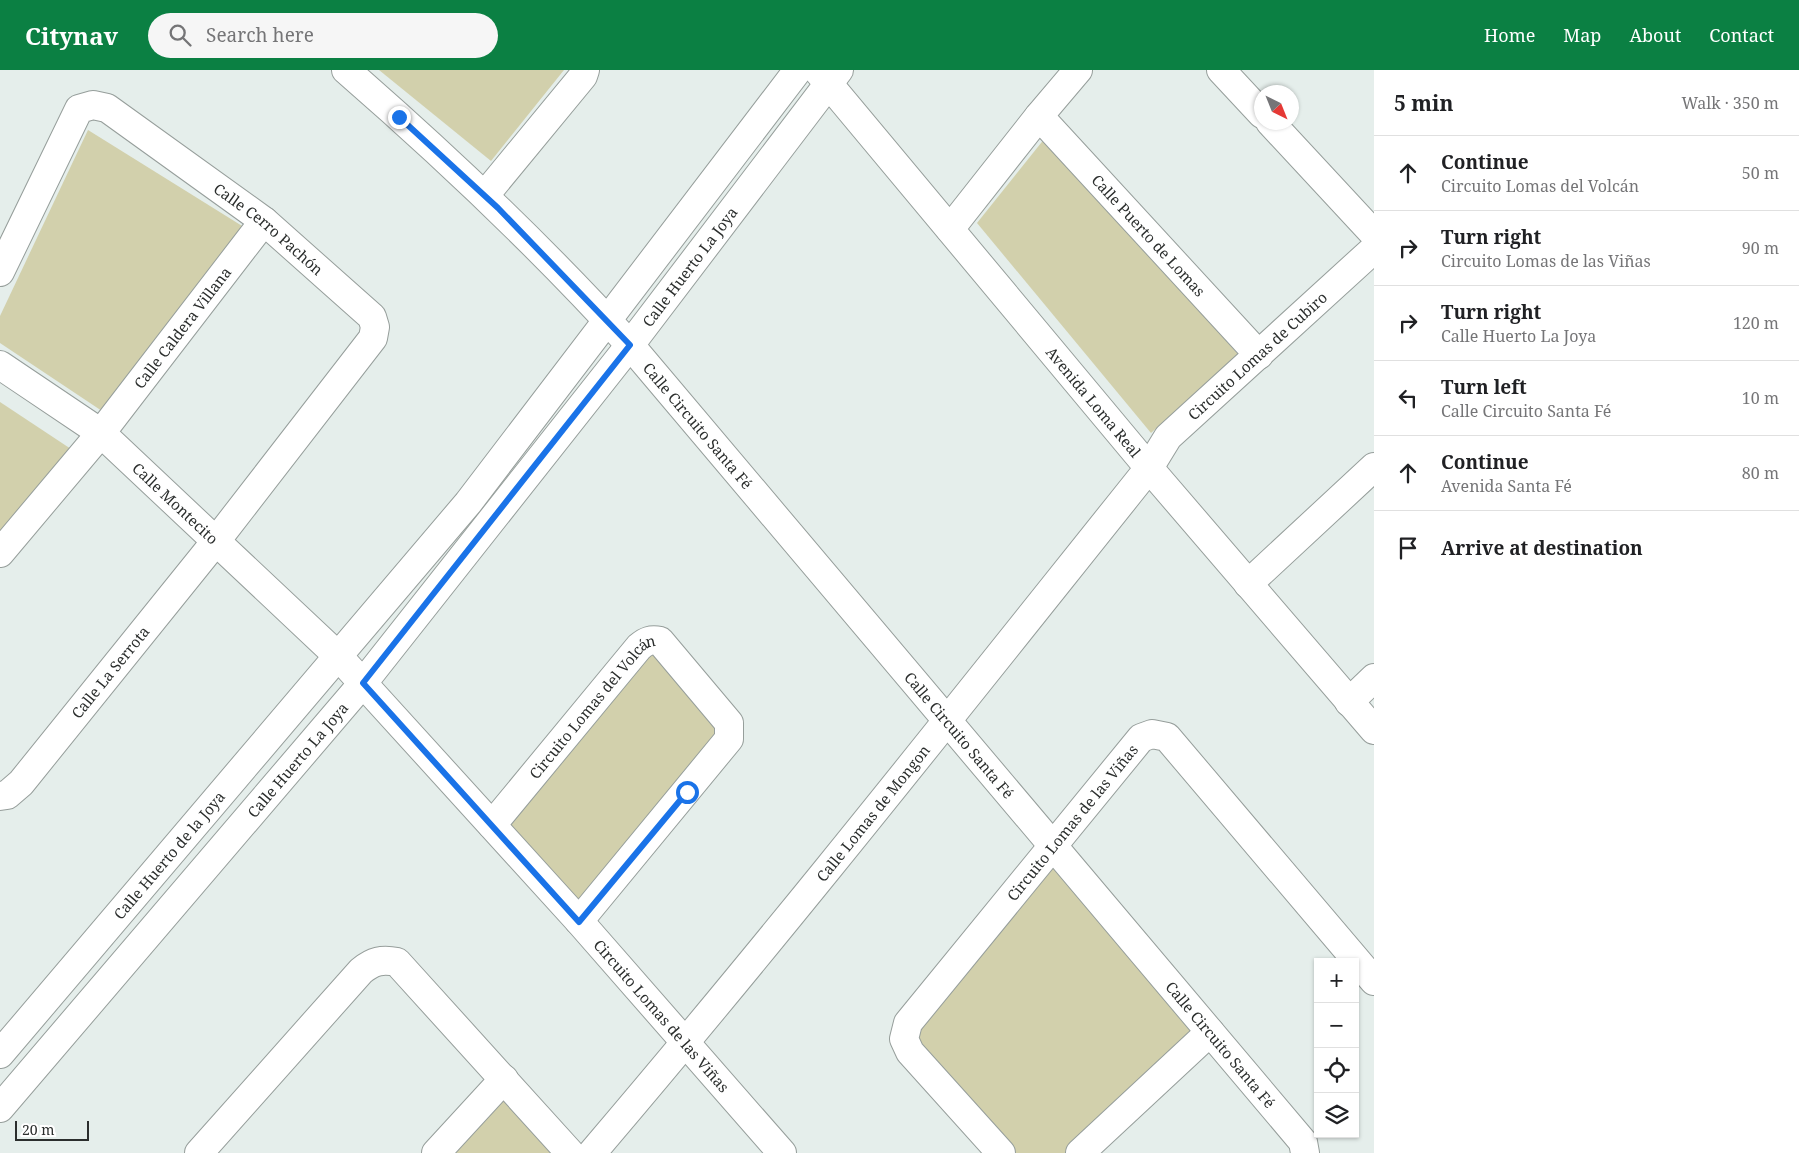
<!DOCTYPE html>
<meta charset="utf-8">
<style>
:root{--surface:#fff;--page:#f6f6f6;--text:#202124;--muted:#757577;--line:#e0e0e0;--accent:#0b8043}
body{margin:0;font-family:"Noto Serif",serif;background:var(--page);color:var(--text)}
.controls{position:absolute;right:15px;bottom:15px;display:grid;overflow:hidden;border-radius:0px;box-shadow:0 1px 4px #0004}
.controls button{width:45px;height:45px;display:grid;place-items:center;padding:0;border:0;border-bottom:1px solid var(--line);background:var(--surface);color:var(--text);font:25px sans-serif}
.compass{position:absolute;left:1254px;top:15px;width:45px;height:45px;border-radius:50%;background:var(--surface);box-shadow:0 1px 4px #0004;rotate:137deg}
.scale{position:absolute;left:15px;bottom:12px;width:74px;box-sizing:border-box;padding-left:5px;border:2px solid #2b2e2d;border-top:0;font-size:14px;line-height:18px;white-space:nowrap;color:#2b2e2d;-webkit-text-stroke:4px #fff;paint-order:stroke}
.stop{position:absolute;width:15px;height:15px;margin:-11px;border:4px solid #1a73e8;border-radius:50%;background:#fff}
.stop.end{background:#1a73e8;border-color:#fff;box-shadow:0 1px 5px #0008}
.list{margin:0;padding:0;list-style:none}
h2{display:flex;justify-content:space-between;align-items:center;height:65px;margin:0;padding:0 20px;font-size:21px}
h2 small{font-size:16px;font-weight:400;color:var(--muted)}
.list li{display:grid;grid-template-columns:32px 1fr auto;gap:15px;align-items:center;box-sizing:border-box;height:75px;padding:0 20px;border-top:1px solid var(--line)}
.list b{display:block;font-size:19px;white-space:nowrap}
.list p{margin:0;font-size:16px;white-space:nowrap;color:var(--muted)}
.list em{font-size:16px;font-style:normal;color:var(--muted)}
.icon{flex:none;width:28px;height:28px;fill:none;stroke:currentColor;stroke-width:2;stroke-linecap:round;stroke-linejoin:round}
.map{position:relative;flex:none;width:1374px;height:1083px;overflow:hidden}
header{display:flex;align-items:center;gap:30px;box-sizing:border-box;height:70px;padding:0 25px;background:var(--accent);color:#fff}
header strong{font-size:24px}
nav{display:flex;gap:28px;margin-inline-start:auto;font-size:18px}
.search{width:350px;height:45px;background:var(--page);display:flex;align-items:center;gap:12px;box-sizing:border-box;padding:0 18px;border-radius:28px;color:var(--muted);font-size:19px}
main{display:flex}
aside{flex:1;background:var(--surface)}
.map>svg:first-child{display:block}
</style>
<header>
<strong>Citynav</strong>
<div class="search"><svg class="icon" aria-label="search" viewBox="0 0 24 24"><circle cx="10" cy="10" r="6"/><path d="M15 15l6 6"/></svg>Search here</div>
<nav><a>Home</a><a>Map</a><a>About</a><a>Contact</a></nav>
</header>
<main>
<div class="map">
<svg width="1374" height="1083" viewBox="0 0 1374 1083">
<rect width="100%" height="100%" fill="#e5eeeb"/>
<g fill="#d2d0ac">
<path d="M379,0H564L491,91Z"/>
<path d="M88,60L247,159L102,341L0,273V246Z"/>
<path d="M1045,68L1238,284L1151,363L977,153Z"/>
<path d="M0,332L71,379L0,465Z"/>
<path d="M653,574L724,662L578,842L504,754Z"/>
<path d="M1052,785L1200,960L1070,1083H1009L915,978L913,952Z"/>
<path d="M499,1020L555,1083H440Z"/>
</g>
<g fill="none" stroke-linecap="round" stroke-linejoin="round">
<defs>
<g id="street">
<path id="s1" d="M346,0C446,87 541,177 630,275L1303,1072L1305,1083"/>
<path id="s2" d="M817,0L1149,398L1374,660"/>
<path d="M1221,0L1262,44"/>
<path id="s3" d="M1039,46L1259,285"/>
<path d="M1270,52L1374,164"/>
<path d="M485,125L583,6L585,0"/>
<path d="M950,159L1039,46L1078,0"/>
<path id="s4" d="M0,202L79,39L93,35L107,38L264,151L372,247L375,257L373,268L216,471L21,713L7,725L0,726"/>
<path id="s5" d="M0,295L101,363L339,587L579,851L782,1083"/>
<path id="s6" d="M0,483L101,363L264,151"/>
<path d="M1248,514L1374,397"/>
<path d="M1349,632L1374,608"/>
<path id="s7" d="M492,755L639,577C646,571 651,569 660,571L729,653V669L579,851"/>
<path id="s8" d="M0,984L468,433L798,0"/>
<path id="s9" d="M0,1038L363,613L630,275L839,0"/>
<path d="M199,1083L361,901C373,891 382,889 397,892L570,1083"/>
<path d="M436,1083L504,1009"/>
<path id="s10" d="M592,1083C783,859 965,628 1149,398L1168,367L1374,179"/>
<path id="s11" d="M1001,1083L910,982L904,969L908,953L1141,668L1152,664L1167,667L1374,911"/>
<path d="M1080,1083L1210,962"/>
</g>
</defs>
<use href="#street" stroke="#969e9b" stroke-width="30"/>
<use href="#street" stroke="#fff" stroke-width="28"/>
</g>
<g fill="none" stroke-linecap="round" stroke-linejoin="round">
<path stroke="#1a73e8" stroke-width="6" d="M399,47L498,138L630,275L363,613L579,852L687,722"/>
</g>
<g text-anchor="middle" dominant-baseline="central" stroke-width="5" stroke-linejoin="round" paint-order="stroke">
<g font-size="15" fill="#2b2e2d" stroke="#fff">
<text stroke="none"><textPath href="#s4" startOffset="412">Calle Cerro Pachón</textPath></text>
<text stroke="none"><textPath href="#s3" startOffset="162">Calle Puerto de Lomas</textPath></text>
<text stroke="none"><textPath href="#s9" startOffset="1088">Calle Huerto La Joya</textPath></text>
<text stroke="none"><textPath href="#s6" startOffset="290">Calle Caldera Villana</textPath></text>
<text stroke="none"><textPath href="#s10" startOffset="1040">Circuito Lomas de Cubiro</textPath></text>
<text stroke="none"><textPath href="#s2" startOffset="432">Avenida Loma Real</textPath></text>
<text stroke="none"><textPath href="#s1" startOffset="501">Calle Circuito Santa Fé</textPath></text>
<text stroke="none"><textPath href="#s5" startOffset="224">Calle Montecito</textPath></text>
<text transform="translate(110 602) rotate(-51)">Calle La Serrota</text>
<text stroke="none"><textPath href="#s7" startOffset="156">Circuito Lomas del Volcán</textPath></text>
<text stroke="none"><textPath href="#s1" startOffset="906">Calle Circuito Santa Fé</textPath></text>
<text stroke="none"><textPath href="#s9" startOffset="458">Calle Huerto La Joya</textPath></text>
<text stroke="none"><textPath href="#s10" startOffset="441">Calle Lomas de Mongon</textPath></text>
<text stroke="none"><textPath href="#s11" startOffset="426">Circuito Lomas de las Viñas</textPath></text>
<text stroke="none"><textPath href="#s8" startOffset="261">Calle Huerto de la Joya</textPath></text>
<text stroke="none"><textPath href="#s5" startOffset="931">Circuito Lomas de las Viñas</textPath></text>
<text stroke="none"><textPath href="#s1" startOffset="1311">Calle Circuito Santa Fé</textPath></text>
</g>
</g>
</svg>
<div class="controls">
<button>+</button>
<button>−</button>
<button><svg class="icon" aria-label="locate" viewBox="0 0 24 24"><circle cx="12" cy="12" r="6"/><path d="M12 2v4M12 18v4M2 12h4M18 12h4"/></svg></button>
<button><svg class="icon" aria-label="layers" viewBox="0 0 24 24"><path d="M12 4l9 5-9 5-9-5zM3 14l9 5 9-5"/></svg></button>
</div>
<svg class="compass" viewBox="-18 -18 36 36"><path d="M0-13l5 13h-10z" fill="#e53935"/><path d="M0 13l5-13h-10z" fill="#757577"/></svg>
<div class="scale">20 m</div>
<div class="stop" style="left:687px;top:722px"></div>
<div class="stop end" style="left:399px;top:47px"></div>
</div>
<aside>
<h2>5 min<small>Walk · 350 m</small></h2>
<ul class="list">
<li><svg class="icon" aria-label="ahead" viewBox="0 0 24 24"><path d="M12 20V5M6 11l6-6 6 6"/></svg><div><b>Continue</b><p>Circuito Lomas del Volcán</p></div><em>50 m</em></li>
<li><svg class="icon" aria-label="right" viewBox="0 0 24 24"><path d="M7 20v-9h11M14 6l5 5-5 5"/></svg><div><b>Turn right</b><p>Circuito Lomas de las Viñas</p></div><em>90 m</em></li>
<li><svg class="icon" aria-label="right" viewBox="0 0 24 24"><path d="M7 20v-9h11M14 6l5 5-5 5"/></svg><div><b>Turn right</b><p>Calle Huerto La Joya</p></div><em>120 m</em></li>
<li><svg class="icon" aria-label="left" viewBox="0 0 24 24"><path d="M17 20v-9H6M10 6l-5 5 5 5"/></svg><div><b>Turn left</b><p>Calle Circuito Santa Fé</p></div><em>10 m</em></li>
<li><svg class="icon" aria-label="ahead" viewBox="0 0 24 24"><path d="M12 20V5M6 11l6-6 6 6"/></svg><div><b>Continue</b><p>Avenida Santa Fé</p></div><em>80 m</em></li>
<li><svg class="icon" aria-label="arrive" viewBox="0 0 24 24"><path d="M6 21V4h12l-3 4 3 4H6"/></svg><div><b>Arrive at destination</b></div></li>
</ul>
</aside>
</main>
